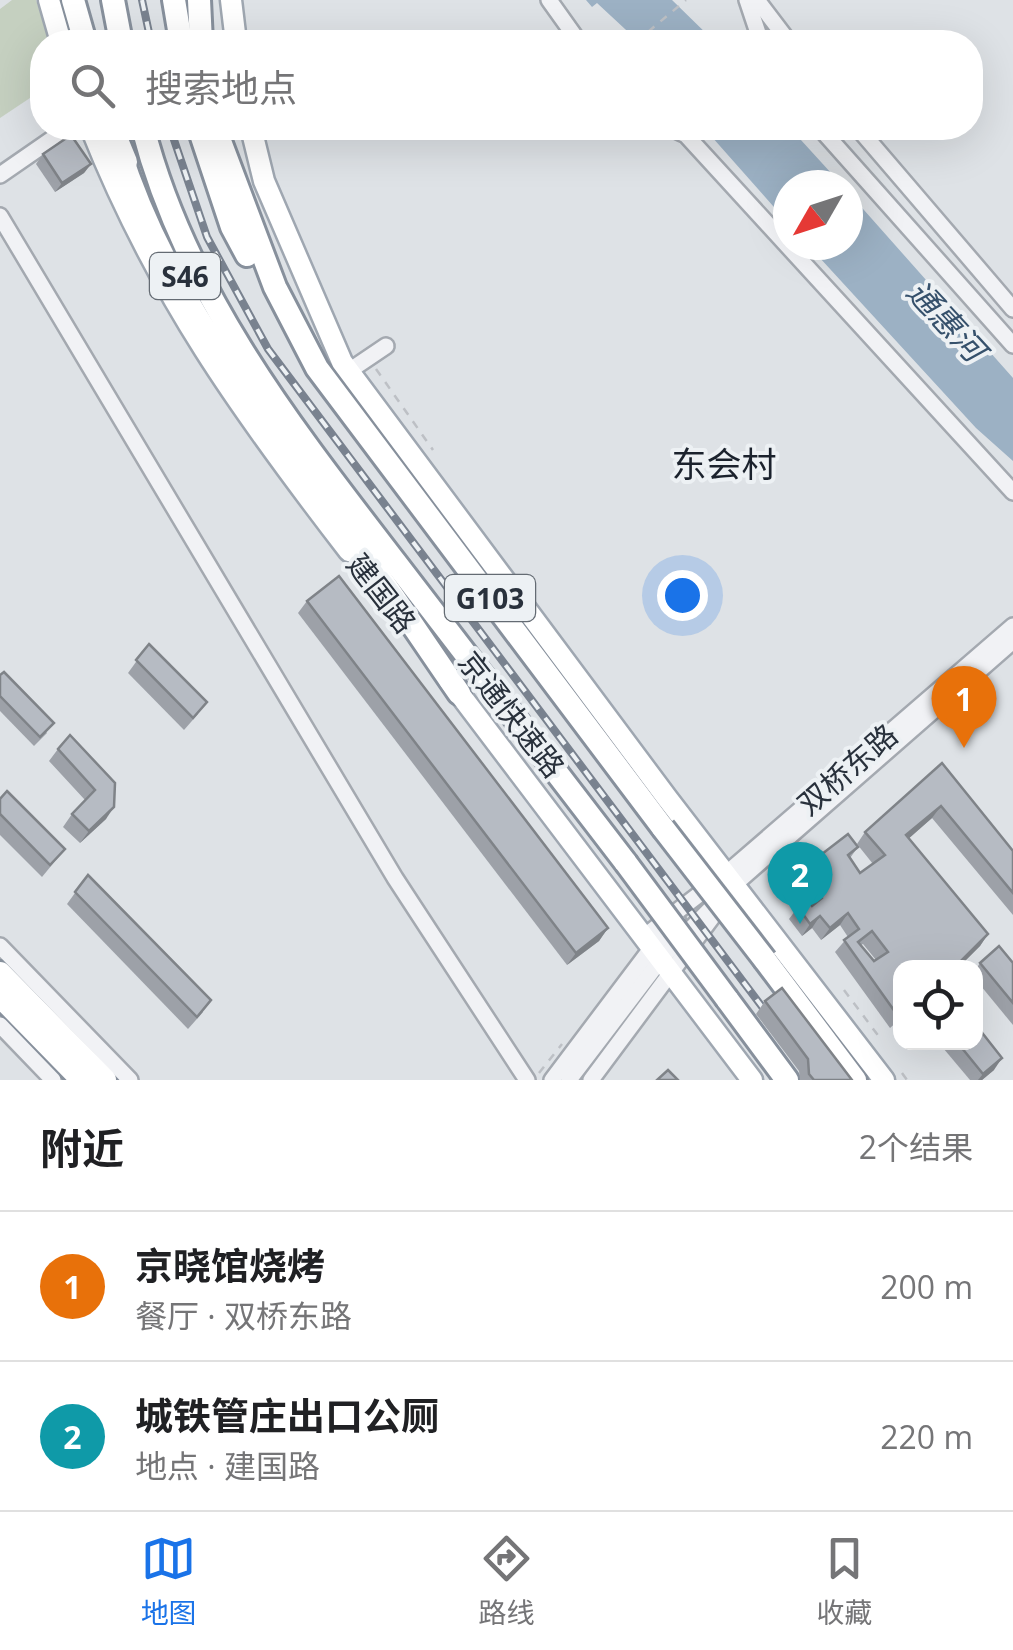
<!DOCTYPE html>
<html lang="zh">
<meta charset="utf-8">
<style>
:root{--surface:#fff;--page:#f2f2f2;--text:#202124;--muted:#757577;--line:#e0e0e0;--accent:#1a73e8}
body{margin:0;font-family:"Open Sans","Noto Sans SC",sans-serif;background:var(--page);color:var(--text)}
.controls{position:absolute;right:30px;bottom:30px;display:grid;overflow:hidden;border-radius:20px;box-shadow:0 10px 40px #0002}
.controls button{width:90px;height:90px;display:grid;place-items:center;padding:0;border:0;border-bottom:2px solid var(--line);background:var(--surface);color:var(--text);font:50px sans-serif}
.compass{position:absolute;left:773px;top:170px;width:90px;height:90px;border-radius:50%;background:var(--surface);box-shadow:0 10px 40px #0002;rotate:231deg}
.you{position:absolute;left:682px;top:595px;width:35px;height:35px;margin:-25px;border:8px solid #fff;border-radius:50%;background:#1a73e8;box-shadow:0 0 0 15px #1a73e833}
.badge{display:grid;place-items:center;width:65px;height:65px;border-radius:50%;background:var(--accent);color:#fff;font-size:32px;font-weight:700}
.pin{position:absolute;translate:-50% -82px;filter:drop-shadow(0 2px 5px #0008)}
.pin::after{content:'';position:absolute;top:52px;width:35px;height:30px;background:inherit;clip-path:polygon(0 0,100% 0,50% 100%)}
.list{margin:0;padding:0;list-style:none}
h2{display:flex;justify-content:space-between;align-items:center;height:130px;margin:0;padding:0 40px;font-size:42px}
h2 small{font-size:32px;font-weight:400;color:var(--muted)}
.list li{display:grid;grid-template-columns:65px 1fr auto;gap:30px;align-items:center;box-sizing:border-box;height:150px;padding:0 40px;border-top:2px solid var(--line)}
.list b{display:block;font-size:38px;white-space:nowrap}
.list p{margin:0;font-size:32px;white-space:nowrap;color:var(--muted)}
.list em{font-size:32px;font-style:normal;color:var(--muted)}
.icon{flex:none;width:55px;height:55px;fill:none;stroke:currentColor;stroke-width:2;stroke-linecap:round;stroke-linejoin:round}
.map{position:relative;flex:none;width:1013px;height:1080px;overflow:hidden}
.search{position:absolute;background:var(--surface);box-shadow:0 10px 40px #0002;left:30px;right:30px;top:30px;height:110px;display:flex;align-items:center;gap:25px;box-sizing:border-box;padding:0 35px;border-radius:40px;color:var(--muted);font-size:38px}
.sheet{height:430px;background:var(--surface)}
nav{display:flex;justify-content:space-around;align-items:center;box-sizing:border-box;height:140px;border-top:2px solid var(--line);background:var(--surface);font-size:28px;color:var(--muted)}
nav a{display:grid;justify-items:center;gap:5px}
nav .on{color:var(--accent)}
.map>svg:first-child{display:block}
</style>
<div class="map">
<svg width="1013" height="1080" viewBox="0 0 1013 1080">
<rect width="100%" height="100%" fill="#dee2e6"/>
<path fill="#c5d0c0" d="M12,0H36L50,42H42V90L0,118V9Z"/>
<g fill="#9cb1c4">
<path d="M586,0H672L715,42H639L597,3L592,7Z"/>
<path d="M704,128H790L842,185H788V223Z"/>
<path d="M848,192L1013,378V461L976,428L808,245H848Z"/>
</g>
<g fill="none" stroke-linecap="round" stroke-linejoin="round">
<defs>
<g id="minor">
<path d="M549,0L579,42"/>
<path d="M747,0L761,42"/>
<path d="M757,0L789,42"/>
<path d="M671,128L686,135L1013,492"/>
<path d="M820,128L1013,345"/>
<path d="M858,128L1013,309"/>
<path d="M0,175L68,128"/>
<path d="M0,216L395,878L527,1080"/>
<path d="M349,371L386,346"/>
<path d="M645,936L727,873L1013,626"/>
<path d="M0,946L130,1080"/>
<path d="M0,1025L53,1080"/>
<path d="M552,1080L653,946L678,922"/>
<path d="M569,1080L662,958L735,884L1013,641"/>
<path d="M591,1080L713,916"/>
</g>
<g id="major">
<path d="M49,0L61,42"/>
<path d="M231,0L236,42"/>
<path d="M91,128C157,294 241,411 349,551"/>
<path d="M251,128L264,181L342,362L667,798L884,1080"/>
<path d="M449,680L752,1080"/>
</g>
<g id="highway">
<path d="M73,0L85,42"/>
<path d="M113,0L121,42"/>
<path d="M174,0L181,42"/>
<path d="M199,0L201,42"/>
<path d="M112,128L126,162"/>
<path d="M143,128C186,295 292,428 395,562C472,662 549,762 626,863"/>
<path d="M199,128L232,227L247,255"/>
<path d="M215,128L275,287L317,368L663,828"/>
<path d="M119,149C165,294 251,397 338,518C380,576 419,635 459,693"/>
<path d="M765,960L855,1080"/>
<path d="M0,973L105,1080"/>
<path d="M0,996L82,1080"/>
<path d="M727,999L787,1080"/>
</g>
</defs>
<use href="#minor" stroke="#a4a9b0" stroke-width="20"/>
<use href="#major" stroke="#9fa7b1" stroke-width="25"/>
<use href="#highway" stroke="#87909c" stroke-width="28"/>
<g stroke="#bdc0c5" stroke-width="2.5" stroke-dasharray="8 8" stroke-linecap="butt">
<path d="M636,42L686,0"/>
<path d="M376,369L433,450"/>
<path d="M844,990L880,1038"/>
<path d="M539,1073L562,1044"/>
<path d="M902,1073L907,1080"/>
</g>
<use href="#minor" stroke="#f1f2f5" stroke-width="15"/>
<use href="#major" stroke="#fff" stroke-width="20"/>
<use href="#highway" stroke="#fff" stroke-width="22"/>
<defs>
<g id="rail">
<path d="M142,0L151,42"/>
<path d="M170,128L207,237L268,349L778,1028"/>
</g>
</defs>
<use href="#rail" stroke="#79828f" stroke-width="8"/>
<use href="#rail" stroke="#edf1f4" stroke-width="4" stroke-dasharray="11" stroke-linecap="butt"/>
<defs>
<g id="highway-bridge">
<path d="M663,828L765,960"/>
<path d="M626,863L727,999"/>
</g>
</defs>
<use href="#highway-bridge" stroke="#87909c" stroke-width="28" stroke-linecap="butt"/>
<use href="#highway-bridge" stroke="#fff" stroke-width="22"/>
</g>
<g fill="#9da1a8" fill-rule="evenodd">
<path d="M43,154L91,164L84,173L55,192L36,164Z"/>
<path d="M307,601L608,928L599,941L567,965L298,613Z"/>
<path d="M149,644L198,714L184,730L128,673Z"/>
<path d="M0,675L47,733L34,746L0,711Z"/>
<path d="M58,749L115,783L106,819L80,843L63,827L72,814L85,800L49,761Z"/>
<path d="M942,763L1013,851V915L932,818L909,838L988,934L980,946L958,968H900V1019L890,1028L835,952L848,937L840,925L821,940L812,928L802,936L789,919L798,907L813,905L812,891L800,877L809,864L858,847L850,858L860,873L873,864L857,844L865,832ZM863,944L876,960L874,961L861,945Z"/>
<path d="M0,799L65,849L42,877L0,835Z"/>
<path d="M88,875L203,1012L188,1029L67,904Z"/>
<path d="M980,963H1013V1025L976,980V969Z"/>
<path d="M765,1001L852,1080H800L799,1071L756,1014Z"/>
<path d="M938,1042H976L994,1070L982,1080H970Z"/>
</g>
<g fill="#7f8388">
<path d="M91,164L84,173L55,192L62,183Z"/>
<path d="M941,806L932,818L898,848L906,835Z"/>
<path d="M114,807L106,819L80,843L89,831Z"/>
<path d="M848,913L840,925L821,940L830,928Z"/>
<path d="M820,916L812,928L802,936L810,924Z"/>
<path d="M608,928L599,941L567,965L576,953Z"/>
<path d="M988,934L980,946L958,968H954Z"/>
<path d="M1002,1058L994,1070L982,1080H978L983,1074Z"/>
</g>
<g fill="#b6bbc3" stroke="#7f8388" stroke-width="2.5" fill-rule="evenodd">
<path d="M71,135L91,164L62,183L43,154Z"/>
<path d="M339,576L608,928L576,953L307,601Z"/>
<path d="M149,644L207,702L193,718L136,660Z"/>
<path d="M4,672L54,723L40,737L0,696V675Z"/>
<path d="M70,735L115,783L114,807L89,831L72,814L95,790L58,749Z"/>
<path d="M942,763L1013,851V893L941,806L906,835L988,934L954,968H900V1014L898,1016L844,940L859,929L848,913L830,928L820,916L810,924L798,907L807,900L812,906L822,898L820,879L809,864L848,834L858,847L848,855L860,873L885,855L865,832ZM872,931L888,952L874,961L858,942Z"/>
<path d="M7,791L65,849L50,865L0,814V799Z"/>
<path d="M88,875L211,1000L197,1017L75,892Z"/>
<path d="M999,946L1013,963V1003L980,963Z"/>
<path d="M782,988L852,1080H814L809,1074L808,1059L765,1001Z"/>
<path d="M976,1025L1002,1058L983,1074L957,1042H976Z"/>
<path d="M668,1070L678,1080H657Z"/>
</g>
<g text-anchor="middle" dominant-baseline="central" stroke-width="8" stroke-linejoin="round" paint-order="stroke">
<g fill="#edf1f4" stroke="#646b73" stroke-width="2.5">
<rect x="150" y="253" width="70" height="46" rx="8"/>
<rect x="445" y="575" width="90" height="46" rx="8"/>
</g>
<g font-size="28" font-weight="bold" fill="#29313c">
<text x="185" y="276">S46</text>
<text x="490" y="598">G103</text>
</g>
<g font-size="30" fill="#29313c" stroke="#edf1f4">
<text transform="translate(382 593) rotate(52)">建国路</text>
<text transform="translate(512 714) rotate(52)">京通快速路</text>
<text transform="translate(847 769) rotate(-41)">双桥东路</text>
</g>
<g font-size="32" font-style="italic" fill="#36516c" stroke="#edf1f4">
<text transform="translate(947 320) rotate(47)">通惠河</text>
</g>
<g font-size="35" fill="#1b222d" stroke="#edf1f4">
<text x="724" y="463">东会村</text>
</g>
</g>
</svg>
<div class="controls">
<button><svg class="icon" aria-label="locate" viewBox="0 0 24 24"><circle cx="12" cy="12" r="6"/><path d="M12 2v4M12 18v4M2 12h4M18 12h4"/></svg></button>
</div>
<svg class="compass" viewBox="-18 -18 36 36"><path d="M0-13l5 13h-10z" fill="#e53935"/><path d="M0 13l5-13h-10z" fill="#757577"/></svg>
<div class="you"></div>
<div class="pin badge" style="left:964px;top:748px;background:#e8710a">1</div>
<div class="pin badge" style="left:800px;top:924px;background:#0f9aa8">2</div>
<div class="search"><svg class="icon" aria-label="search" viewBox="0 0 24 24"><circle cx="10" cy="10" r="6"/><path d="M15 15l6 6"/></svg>搜索地点</div>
</div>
<section class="sheet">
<h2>附近<small>2个结果</small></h2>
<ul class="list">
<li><span class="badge" style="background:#e8710a">1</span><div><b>京晓馆烧烤</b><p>餐厅 · 双桥东路</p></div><em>200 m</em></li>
<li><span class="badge" style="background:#0f9aa8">2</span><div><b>城铁管庄出口公厕</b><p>地点 · 建国路</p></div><em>220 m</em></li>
</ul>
</section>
<nav>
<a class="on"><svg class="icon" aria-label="map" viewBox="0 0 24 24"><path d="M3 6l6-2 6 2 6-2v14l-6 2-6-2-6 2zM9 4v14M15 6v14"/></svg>地图</a>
<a><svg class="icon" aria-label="directions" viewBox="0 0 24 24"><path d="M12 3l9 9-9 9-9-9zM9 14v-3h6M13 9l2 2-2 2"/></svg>路线</a>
<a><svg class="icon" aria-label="saved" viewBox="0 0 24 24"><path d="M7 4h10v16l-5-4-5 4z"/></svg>收藏</a>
</nav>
